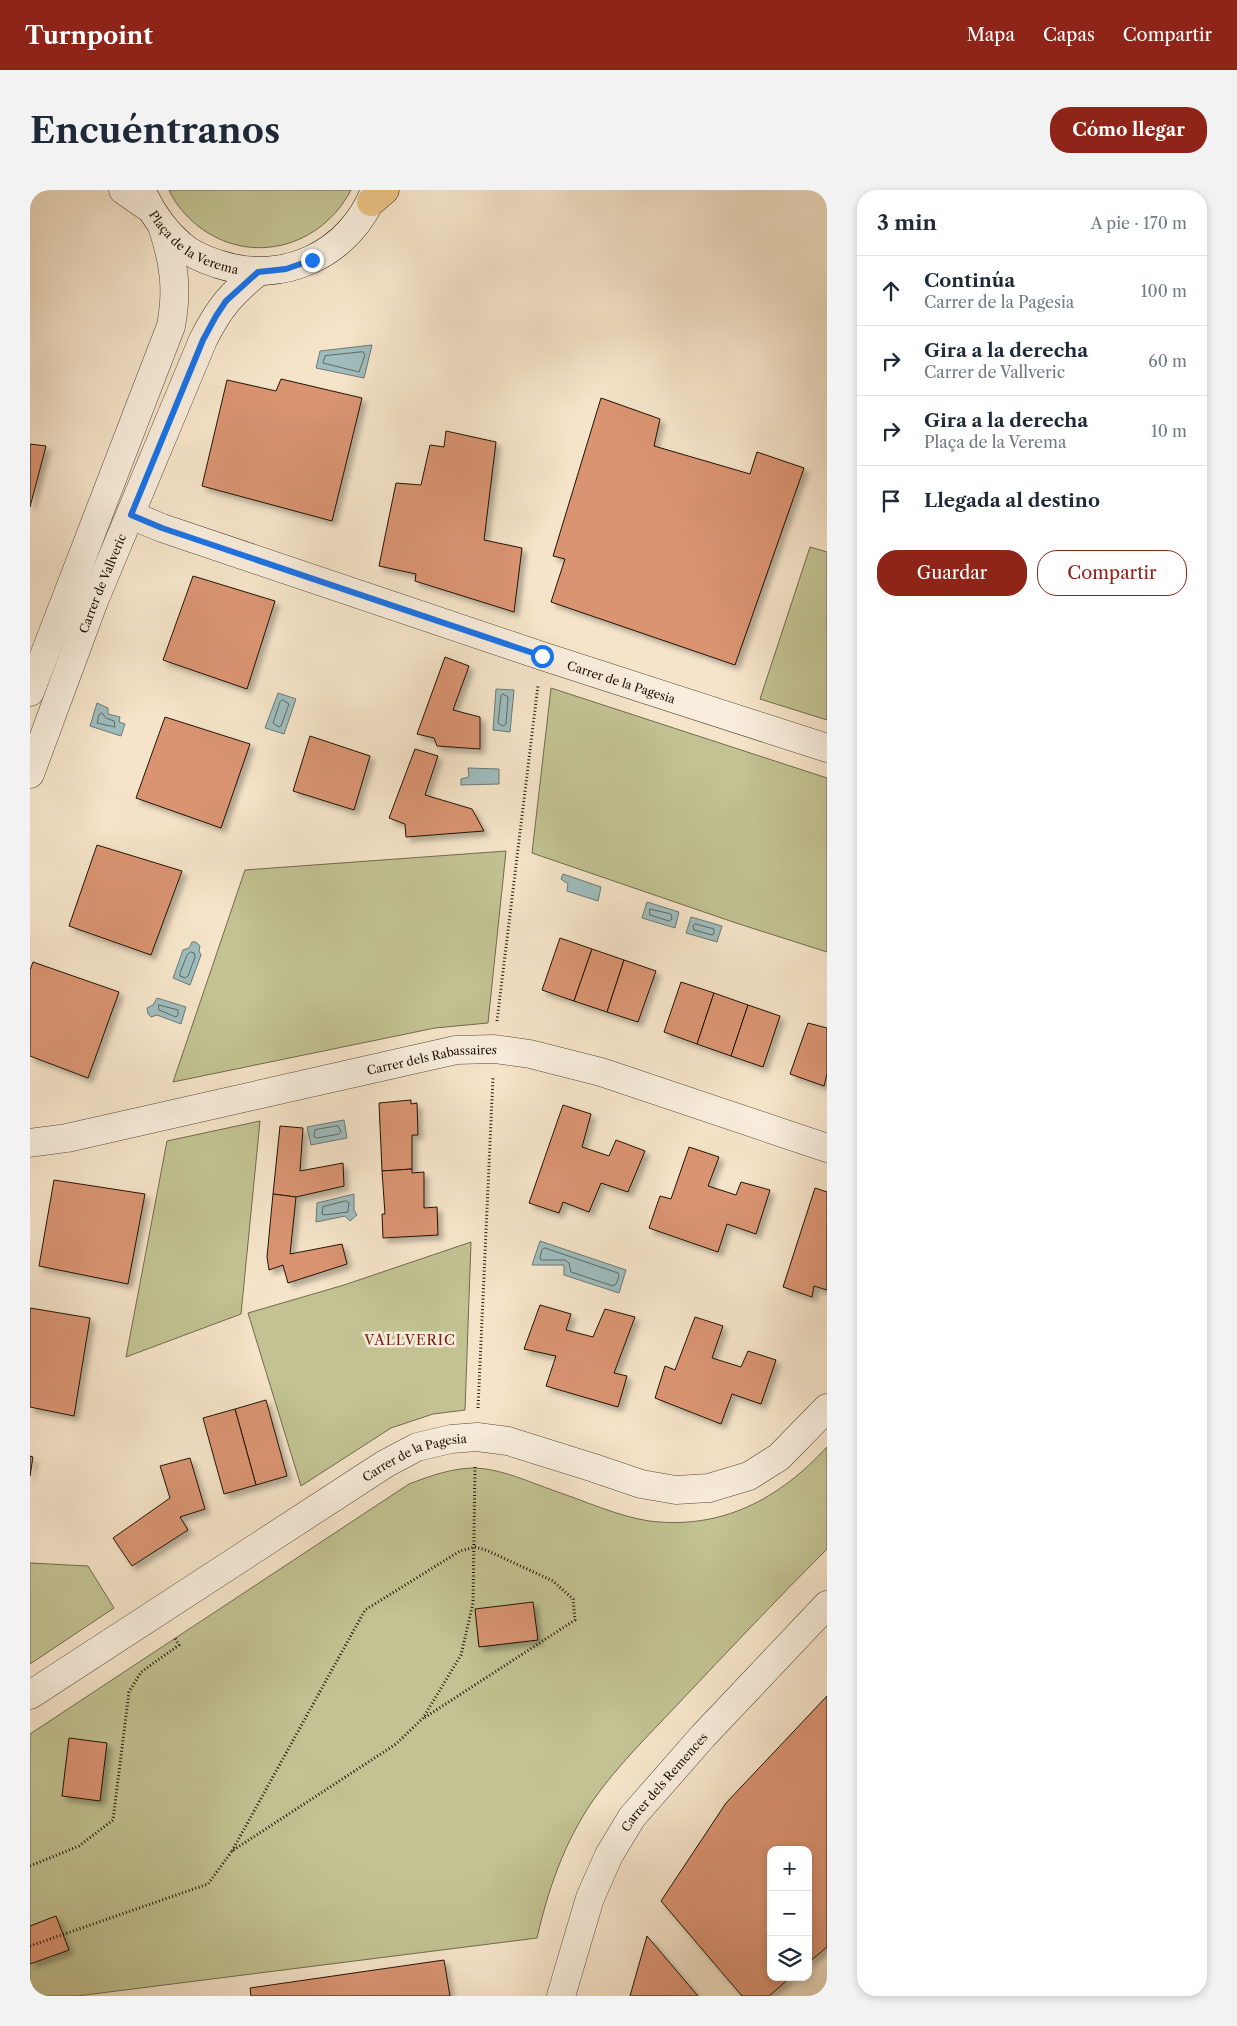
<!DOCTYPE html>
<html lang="es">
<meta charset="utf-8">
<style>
:root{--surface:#fff;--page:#f2f2f3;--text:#1f2937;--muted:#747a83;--line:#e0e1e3;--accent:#8f2418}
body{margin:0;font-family:"Libre Caslon Text",serif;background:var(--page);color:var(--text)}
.controls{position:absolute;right:15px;bottom:15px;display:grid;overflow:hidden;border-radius:10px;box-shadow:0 2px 8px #0003}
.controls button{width:45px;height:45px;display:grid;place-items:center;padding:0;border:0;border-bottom:1px solid var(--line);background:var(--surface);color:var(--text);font:25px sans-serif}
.stop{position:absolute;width:15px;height:15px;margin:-11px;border:4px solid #1a73e8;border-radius:50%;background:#fff}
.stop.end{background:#1a73e8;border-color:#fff;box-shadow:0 1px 5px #0008}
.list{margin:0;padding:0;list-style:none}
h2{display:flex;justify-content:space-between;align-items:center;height:65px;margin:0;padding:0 20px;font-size:21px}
h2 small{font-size:16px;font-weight:400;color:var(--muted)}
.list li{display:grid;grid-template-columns:32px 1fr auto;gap:15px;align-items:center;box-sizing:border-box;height:70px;padding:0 20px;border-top:1px solid var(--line)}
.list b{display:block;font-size:19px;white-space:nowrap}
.list p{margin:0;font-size:16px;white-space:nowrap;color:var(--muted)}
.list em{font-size:16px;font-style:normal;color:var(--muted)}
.actions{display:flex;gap:10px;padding:15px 20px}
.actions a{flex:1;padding:11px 0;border:1px solid var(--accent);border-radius:20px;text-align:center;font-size:18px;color:var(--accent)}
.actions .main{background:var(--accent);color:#fff}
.icon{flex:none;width:28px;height:28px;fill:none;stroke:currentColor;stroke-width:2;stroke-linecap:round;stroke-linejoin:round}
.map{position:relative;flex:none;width:797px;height:1806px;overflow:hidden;border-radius:20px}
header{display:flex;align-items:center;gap:30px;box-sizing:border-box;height:70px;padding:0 25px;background:var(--accent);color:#fff}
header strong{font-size:24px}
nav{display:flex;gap:28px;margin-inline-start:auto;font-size:18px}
.intro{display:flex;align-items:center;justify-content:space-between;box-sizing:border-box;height:120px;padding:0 30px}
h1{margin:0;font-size:35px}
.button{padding:12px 22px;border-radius:20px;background:var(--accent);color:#fff;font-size:18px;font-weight:700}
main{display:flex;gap:30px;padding:0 30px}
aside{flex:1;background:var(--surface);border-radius:20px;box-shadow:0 2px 8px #0003}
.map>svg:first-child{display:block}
</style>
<header>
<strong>Turnpoint</strong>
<nav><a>Mapa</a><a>Capas</a><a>Compartir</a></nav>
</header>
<div class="intro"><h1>Encuéntranos</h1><a class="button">Cómo llegar</a></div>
<main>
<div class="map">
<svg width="797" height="1806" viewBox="0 0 797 1806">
<defs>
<filter id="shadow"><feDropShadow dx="4.5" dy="4.5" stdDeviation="2.5" flood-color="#0004"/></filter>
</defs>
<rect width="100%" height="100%" fill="#f5e4c9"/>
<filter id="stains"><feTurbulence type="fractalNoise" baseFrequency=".004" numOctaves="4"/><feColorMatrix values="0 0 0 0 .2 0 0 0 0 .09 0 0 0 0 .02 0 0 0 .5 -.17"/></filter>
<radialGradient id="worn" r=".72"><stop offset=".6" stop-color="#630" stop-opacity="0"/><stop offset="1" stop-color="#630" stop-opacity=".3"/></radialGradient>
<g fill="#c2c292" stroke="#706b4c">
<path d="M139,0H321C291,57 221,77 168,36C156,26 145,14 139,0Z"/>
<path d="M780,357L797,362V530L730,509Z"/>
<path d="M521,498L797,588V762L706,733L502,663Z"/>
<path d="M476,661L458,833L405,838L143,892L215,680Z"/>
<path d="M230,931L211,1124L96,1167L137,951Z"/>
<path d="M441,1052L435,1220L403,1224L361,1238L271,1296L218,1123L314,1095Z"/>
<path d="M797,1257V1359C746,1410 697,1462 647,1515C618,1546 586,1577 562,1612C534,1653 518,1700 507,1748L47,1806H0V1544L379,1294C400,1286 422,1278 445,1278C472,1279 499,1292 525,1301C555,1311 587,1326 619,1331C692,1340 749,1309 797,1257Z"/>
<path d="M0,1373L58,1376L84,1418L0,1474Z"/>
</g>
<g fill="#9fbdbe" stroke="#6c7974">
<path d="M342,155L334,188L286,178L290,161Z"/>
<path d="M466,499L484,500L480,542L463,540Z"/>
<path d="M248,503L266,509L254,544L235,538Z"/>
<path d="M67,513L78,518V524L90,527L89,532L95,534L91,546L60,536Z"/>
<path d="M438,578L469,579V594L431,595V589L439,587Z"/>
<path d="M533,684L571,697L568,711L537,701L538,694L531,689Z"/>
<path d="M617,712L649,722L645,738L612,728Z"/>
<path d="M661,727L692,736L687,752L656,743Z"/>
<path d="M162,752H166L170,756L169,761L171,765L160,795L143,788L153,760L159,758Z"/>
<path d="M127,808L156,817L151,834L127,825L121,827L118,824L117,818L123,815Z"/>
<path d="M314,930L317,948L281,955L277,937Z"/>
<path d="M324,1004V1020L327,1025L320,1031L315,1026L286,1032L287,1013Z"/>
<path d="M510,1051L596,1080L589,1103L534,1085V1075H502Z"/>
</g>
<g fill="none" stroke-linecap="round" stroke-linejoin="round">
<g stroke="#5f6862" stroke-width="1">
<path d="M333,162L335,165L329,182L293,173L295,166Z"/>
<path d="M473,504L478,507L476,534L473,536L468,533L471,506Z"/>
<path d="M253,510L259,514L251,536L249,537L243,533L250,512Z"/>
<path d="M72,523L76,528L84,531L85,537L67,533L69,525Z"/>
<path d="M620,719L641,724L642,729L639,731L620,725Z"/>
<path d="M666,734L684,739V744L682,745L664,740L663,736Z"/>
<path d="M161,762L164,763L165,767L158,786L155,788L150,786V783L157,765Z"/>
<path d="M129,815L148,820V825L146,827L129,820Z"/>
<path d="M308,936L311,941L309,944L287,948L284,947L285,940Z"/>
<path d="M316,1011L319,1013L318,1022L294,1025L292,1024L293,1017Z"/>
<path d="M515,1058L588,1083L589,1086L586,1094L583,1096L541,1082L539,1073L535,1070H511L510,1067L512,1060Z"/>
</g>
</g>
<g fill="#da9472" stroke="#1f1405" filter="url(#shadow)">
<path d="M251,189L332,208L302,331L172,296L197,190L246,201Z"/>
<path d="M571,208L630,229L624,256L720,284L727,262L774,278L705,475L521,412L535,369L523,366Z"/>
<path d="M416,241L466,252L454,350L492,358L484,422L385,391L386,384L349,376L366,293L391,295L400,255L414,257Z"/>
<path d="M0,254L16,256L0,317Z"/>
<path d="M163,386L245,411L217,499L133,470Z"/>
<path d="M415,467L439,476L423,520L450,527V559L407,556L404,548L387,544Z"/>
<path d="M135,527L220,554L191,638L106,608Z"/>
<path d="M280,546L340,566L324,620L263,601Z"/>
<path d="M385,559L408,566L395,605L442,619L454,641L376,647L375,634L359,628Z"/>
<path d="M67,655L152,681L121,765L39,736Z"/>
<path d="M530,748L562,759L544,811L512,800Z"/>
<path d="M562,759L594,770L577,822L544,811Z"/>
<path d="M594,770L626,781L608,832L577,822Z"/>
<path d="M3,772L89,802L58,888L0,866V780Z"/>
<path d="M651,792L684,803L667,854L634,842Z"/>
<path d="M684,803L718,815L701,866L667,854Z"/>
<path d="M718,815L750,826L733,877L701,866Z"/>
<path d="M778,833L797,838V884L794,896L760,884Z"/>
<path d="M381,910V914L387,913L388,945H382V979L352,981L349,913Z"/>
<path d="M533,915L561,924L552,957L579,966L586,950L615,961L598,1002L571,993L559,1022L533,1012L529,1023L499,1013Z"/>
<path d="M250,936L273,938L270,981L313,973L314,996L266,1007L243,1004Z"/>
<path d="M659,957L689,967L678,996L706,1005L711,992L740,1000L726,1044L697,1034L688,1062L619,1038L630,1006L641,1009Z"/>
<path d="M382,979V983L394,982V1018L407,1017L408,1045L353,1048L352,1024H355L352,981Z"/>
<path d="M24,990L115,1004L98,1094L9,1076Z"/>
<path d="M785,998L797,1002V1100L784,1096L782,1107L753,1097Z"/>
<path d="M243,1004L266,1007L260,1064L312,1054L317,1074L258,1093L253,1075L239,1080L237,1067Z"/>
<path d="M510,1115L541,1124L536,1140L563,1147L575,1119L605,1127L584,1183L597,1186L588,1217L516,1196L526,1166L494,1159Z"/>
<path d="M0,1118L60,1128L44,1226L0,1217Z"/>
<path d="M665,1127L693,1136L682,1168L711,1177L718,1161L746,1170L731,1214L702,1204L691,1234L625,1208L635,1176L645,1180Z"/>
<path d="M236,1210L257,1286L226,1295L205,1219Z"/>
<path d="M205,1219L226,1295L194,1304L173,1228Z"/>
<path d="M0,1266L3,1267L0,1286Z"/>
<path d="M160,1268L175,1319L150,1327L158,1340L102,1376L83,1348L140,1308L130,1276Z"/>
<path d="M503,1412L508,1450L449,1457L445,1419Z"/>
<path d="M797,1506V1757L778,1773V1660H741V1787H761L739,1806H712L631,1711L696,1613Z"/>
<path d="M39,1548L77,1553L70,1611L32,1606Z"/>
<path d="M26,1726L39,1760L0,1774V1736Z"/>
<path d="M617,1746L668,1806H600Z"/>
<path d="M414,1770L420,1806H221L220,1798Z"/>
</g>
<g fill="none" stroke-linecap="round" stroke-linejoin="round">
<defs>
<g id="minor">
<path id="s1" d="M101,325L132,338L512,466L797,558"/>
<path d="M0,502L141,136C148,99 144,72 132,36"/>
<path id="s2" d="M0,584L64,411L173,150C189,118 201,104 228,82"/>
<path id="s3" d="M0,953L37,948L426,860L464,859L500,864L571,882L797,958"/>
<path id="s4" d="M0,1505L355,1274L387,1257L421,1249L447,1247L478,1251L564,1278L611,1294L646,1300L679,1298L719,1286L749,1267L797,1218"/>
<path id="s5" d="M531,1806L560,1708L579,1665L602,1627L673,1546L797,1415"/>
</g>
<path id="tertiary" d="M93,0L119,18"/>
<g id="secondary">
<path id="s6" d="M111,0C121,21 133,40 151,55C161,64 175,70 188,74C253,96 321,64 345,0"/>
</g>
<path id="motorway" d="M341,12L355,0"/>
</defs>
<use href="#minor" stroke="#544836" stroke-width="29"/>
<use href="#tertiary" stroke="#544836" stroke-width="29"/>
<use href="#secondary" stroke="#1f1405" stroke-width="29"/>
<use href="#motorway" stroke="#1f1405" stroke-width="29"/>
<g stroke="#1f1405" stroke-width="3" stroke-dasharray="1 2.5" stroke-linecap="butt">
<path d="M467,831L508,495"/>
<path d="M448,1218L463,887"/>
<path d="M202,1661L335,1420L430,1361L445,1357L456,1360L523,1391L543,1409L545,1430L394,1528"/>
<path d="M0,1676L49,1656L83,1630L99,1502L111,1482L149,1455L145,1448"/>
<path d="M0,1756L178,1694L202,1661L366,1554L393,1528L431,1465L443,1413L445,1277"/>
</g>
<use href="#minor" stroke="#f8eddc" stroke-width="28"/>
<use href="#tertiary" stroke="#f8eddc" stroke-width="28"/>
<use href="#secondary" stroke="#f8eddc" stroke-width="28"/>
<use href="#motorway" stroke="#eac284" stroke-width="28"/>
</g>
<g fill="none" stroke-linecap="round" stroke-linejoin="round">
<path stroke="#1a73e8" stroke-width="6" d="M282,70L256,79L228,82L196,111L186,126L173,150L101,325L132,338L512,466"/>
</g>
<g text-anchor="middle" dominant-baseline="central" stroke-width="5" stroke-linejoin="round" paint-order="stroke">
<g font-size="12" fill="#1f1405" stroke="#f8eddc">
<text stroke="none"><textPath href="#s6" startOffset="78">Plaça de la Verema</textPath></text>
<text stroke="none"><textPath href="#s2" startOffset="204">Carrer de Vallveric</textPath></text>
<text stroke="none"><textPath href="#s1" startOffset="518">Carrer de la Pagesia</textPath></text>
<text stroke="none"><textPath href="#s3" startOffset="411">Carrer dels Rabassaires</textPath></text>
<text stroke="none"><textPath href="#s4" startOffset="454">Carrer de la Pagesia</textPath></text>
<text stroke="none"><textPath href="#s5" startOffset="241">Carrer dels Remences</textPath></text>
</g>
<g font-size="14" letter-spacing="1" fill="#7a1f14" stroke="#f8eddc">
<text x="380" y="1150">VALLVERIC</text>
</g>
</g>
<rect width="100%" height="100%" filter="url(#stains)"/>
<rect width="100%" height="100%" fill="url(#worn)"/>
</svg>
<div class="controls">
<button>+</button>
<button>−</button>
<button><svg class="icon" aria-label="layers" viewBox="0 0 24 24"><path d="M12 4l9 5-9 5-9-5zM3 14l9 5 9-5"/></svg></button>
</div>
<div class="stop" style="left:512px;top:466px"></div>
<div class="stop end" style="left:282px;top:70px"></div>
</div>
<aside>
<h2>3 min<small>A pie · 170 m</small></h2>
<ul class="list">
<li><svg class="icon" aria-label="ahead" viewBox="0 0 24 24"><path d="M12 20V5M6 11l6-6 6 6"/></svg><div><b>Continúa</b><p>Carrer de la Pagesia</p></div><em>100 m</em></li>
<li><svg class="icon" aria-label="right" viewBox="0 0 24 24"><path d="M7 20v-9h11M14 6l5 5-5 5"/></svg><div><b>Gira a la derecha</b><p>Carrer de Vallveric</p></div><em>60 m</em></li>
<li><svg class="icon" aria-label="right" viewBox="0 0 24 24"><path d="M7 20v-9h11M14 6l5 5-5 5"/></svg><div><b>Gira a la derecha</b><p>Plaça de la Verema</p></div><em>10 m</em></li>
<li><svg class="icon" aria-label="arrive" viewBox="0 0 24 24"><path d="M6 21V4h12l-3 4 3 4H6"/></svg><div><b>Llegada al destino</b></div></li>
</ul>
<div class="actions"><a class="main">Guardar</a><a>Compartir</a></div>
</aside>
</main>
